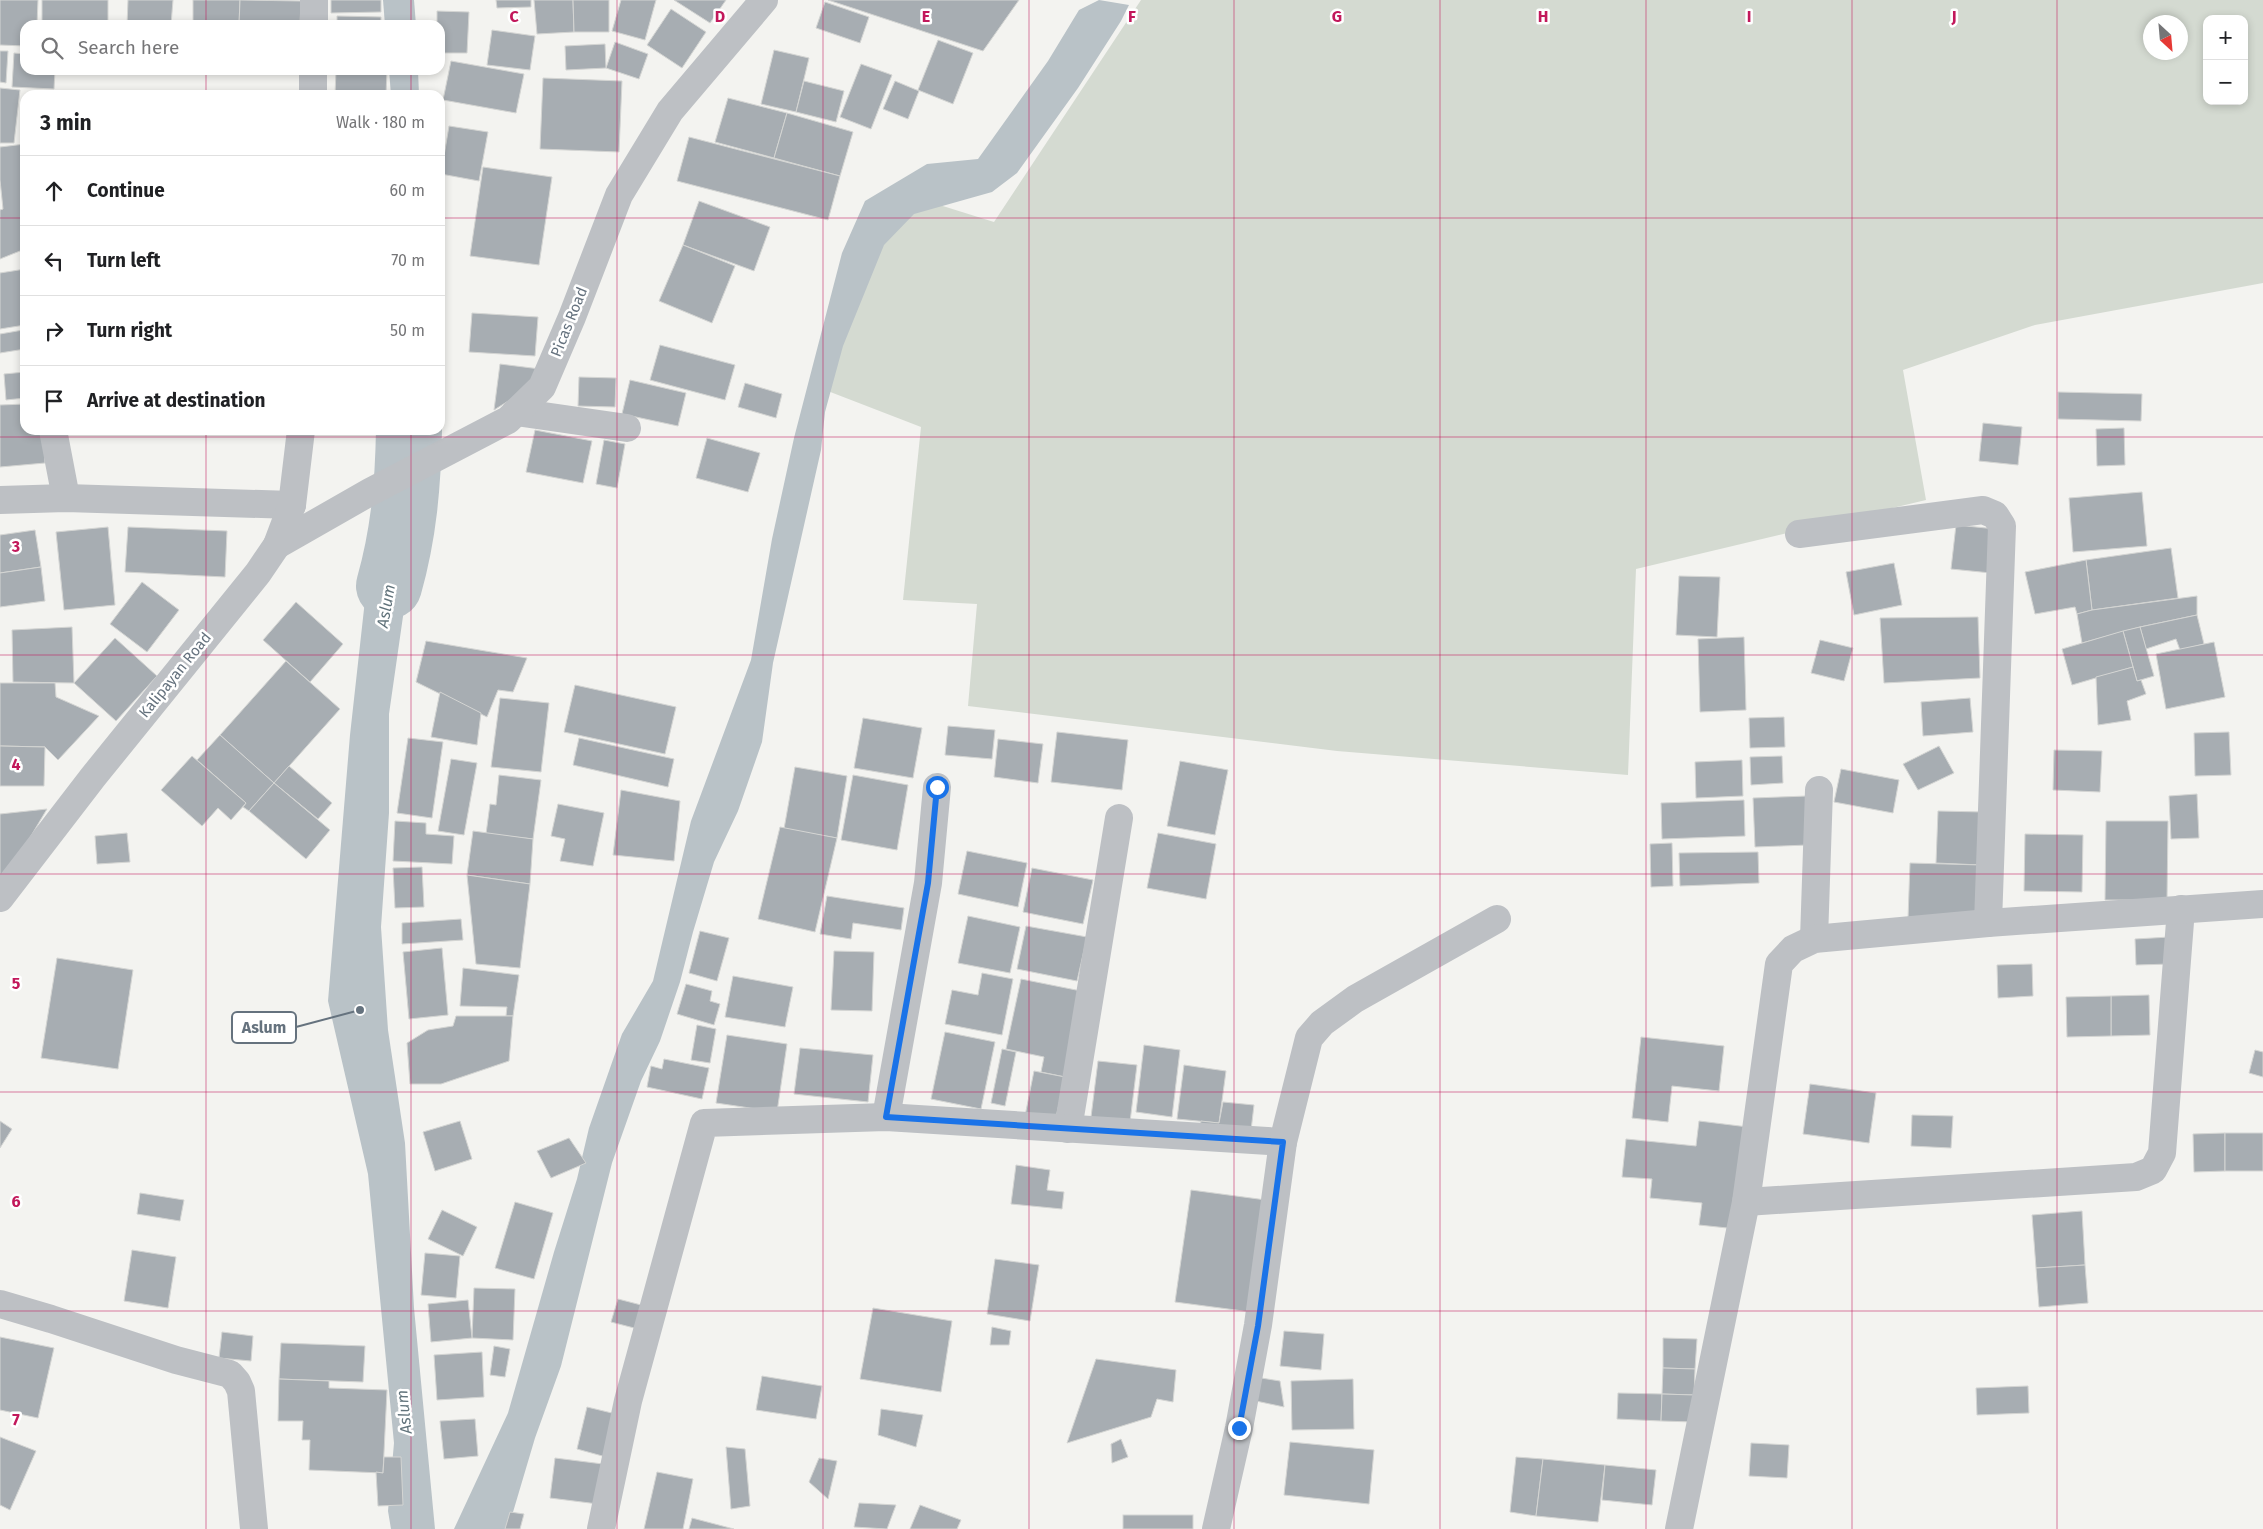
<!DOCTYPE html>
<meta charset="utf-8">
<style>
:root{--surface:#fff;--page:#f6f6f6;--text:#202124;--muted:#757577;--line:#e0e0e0}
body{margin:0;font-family:"Fira Sans",sans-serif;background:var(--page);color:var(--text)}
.controls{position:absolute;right:15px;top:15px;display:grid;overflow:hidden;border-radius:10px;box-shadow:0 2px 8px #0003}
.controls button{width:45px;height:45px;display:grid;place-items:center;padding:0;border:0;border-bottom:1px solid var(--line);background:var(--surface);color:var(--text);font:25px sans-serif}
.compass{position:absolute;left:2143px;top:15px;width:45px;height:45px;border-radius:50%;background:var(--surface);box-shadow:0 2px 8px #0003;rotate:154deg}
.stop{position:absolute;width:15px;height:15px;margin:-11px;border:4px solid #1a73e8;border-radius:50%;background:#fff}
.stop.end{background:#1a73e8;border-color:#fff;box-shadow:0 1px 5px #0008}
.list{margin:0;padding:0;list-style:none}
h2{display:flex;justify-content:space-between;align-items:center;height:65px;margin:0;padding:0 20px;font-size:21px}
h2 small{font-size:16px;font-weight:400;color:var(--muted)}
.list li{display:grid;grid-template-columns:32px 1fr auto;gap:15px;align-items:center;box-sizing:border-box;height:70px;padding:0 20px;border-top:1px solid var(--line)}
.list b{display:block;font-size:19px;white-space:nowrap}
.list em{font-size:16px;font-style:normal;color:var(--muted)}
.icon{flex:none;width:28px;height:28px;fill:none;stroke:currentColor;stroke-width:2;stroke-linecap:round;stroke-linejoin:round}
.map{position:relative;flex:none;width:2263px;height:1529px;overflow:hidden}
.search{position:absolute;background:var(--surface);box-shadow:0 2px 8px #0003;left:20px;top:20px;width:425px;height:55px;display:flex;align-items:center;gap:12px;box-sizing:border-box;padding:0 18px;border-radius:15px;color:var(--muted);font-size:19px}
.panel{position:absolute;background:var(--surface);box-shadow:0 2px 8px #0003;left:20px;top:90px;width:425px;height:345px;border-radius:15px}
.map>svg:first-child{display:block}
</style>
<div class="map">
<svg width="2263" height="1529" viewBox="0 0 2263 1529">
<rect width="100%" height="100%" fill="#f3f3f0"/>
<path fill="#d4dad1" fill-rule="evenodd" d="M1141,0H2263V283L2035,325L1903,370L1926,500L1636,569L1628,775L1337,751L968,706L977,604L903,600L921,427L820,388L898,192L994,222ZM2207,19H2244V101H2207ZM2150,22H2180V52H2150Z"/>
<g fill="#b9c2c7">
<path d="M383,0H414L416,25H385Z"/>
<path d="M1099,0L1129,5L1121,21L1078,88L1017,173L992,192L914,214L884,245L843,346L825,412L821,450L773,663L762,742L738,811L714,862L693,932L680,982L660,1041L641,1081L612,1163L561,1366L535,1438L508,1529H454L508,1413L554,1252L577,1179L589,1128L622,1034L653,981L691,821L751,660L772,539L794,438L842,253L865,201L927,164L978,159L1048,61L1079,10Z"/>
<path d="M389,70H418L419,95H391Z"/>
<path d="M393,430H424V450L392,463Z"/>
<path d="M421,491L389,714V813L381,927L388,1030L405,1143L414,1308L435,1529H391L388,1511L394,1443L368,1174L328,1001L350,735L370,555L387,504Z"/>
</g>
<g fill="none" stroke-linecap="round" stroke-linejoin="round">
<path stroke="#b9c2c7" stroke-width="66" d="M389,586C404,533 408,484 409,430"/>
</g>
<g fill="#a7adb2" stroke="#d4d5d3">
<path d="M0,0H38L37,25H25V46L0,45Z"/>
<rect x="42" y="0" width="66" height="25"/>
<path d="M128,0H173L171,25H127Z"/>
<path d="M193,0H240L239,25H193Z"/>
<path d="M240,0L301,1L300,25H239Z"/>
<path d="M331,0H381V12L331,13Z"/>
<path d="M496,0H531V7L497,8Z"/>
<path d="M534,0H573L574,32L537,34Z"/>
<path d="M573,0H609V32H574Z"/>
<path d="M621,0H656L645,40L612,31Z"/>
<path d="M674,0H726L710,23Z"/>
<path d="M828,0H1019L983,51Z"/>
<path d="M825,2L869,17L860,43L816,28Z"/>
<path d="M671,9L706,32L682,68L647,45Z"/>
<path d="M437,11L469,12L467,53H440V25H437Z"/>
<path d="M337,16L381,17V25H337Z"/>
<path d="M492,30L535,36L530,70L487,65Z"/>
<path d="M938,40L973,53L953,104L918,90Z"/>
<path d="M615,42L648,54L639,79L606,68Z"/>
<path d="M605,44L606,68L566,70L565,46Z"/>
<path d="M774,50L809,58L796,112L761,104Z"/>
<path d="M0,51H8L6,83L0,82Z"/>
<path d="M14,53L25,54V70H55L54,89L12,87Z"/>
<path d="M451,61L524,74L516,113L443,100Z"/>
<path d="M861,64L892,75L871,129L840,117Z"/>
<path d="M336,70H387L386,95H335Z"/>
<path d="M543,78L622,81L619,152L540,149Z"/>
<path d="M804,81L844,91L836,122L796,112Z"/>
<path d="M895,81L919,91L908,119L883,109Z"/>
<path d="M0,88L20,90L14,143H0Z"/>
<path d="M728,98L787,113L774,158L715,142Z"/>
<path d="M787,113L853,132L840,176L774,158Z"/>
<path d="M449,126L488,132L479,181L441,174Z"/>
<path d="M689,137L840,176L828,220L677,181Z"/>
<path d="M25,144V249L0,259V210L3,209L0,180V147Z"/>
<path d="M483,167L552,177L539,265L470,256Z"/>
<path d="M699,201L770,227L754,271L683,245Z"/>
<path d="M683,245L735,266L712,323L659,301Z"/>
<path d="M25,269V325L0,329V273Z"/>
<path d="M472,313L538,317L535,356L469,352Z"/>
<path d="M23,330L25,349L0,353V334Z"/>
<path d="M660,345L735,365L725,400L650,380Z"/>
<path d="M500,364L540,369L537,383L494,410Z"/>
<path d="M25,372V398L6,400L4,374Z"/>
<path d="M579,377L616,378L615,407L578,406Z"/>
<path d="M630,380L686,393L678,426L622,414Z"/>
<path d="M745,383L782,394L776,418L738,407Z"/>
<path d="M2058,392L2142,394L2141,421L2058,419Z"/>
<path d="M25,404V430H43L45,463L0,467V405Z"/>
<path d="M1983,423L2022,427L2018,465L1979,461Z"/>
<path d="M2124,428L2125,465L2097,466L2096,429Z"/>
<path d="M535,430L592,441L583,483L526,472Z"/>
<path d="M707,438L760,453L748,492L696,478Z"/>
<path d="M604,440L625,444L617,488L596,484Z"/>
<path d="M2142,492L2147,546L2073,552L2069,498Z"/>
<path d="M1956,525L1996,529L1991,573L1951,569Z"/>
<path d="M108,527L115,605L64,610L56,532Z"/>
<path d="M128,527L227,531L225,577L125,572Z"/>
<path d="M35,530L41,567L0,573V535Z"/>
<path d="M2171,548L2178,598L2092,610L2086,560Z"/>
<path d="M2086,560L2092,610L2077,614L2075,607L2035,614L2025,572Z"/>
<path d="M1894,563L1902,605L1854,615L1846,572Z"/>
<path d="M41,567L45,601L0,607V573Z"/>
<path d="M1679,576L1720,577L1717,637L1676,635Z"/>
<path d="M142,582L179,610L147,652L110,624Z"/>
<path d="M2197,596V615L2140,627L2082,643L2077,614L2092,610Z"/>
<path d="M296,602L343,644L310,682L263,640Z"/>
<path d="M2197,615L2204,644L2180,650L2176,639L2146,649L2140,627Z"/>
<path d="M1978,617L1980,678L1884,683L1880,618Z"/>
<path d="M72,627L74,683L13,682L12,630Z"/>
<path d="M2140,627L2154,676L2137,681L2123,631Z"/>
<path d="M2123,631L2133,667L2072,685L2062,649Z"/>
<path d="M1744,637L1746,710L1700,712L1698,639Z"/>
<path d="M115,638L157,676L116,721L74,683Z"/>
<path d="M1820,640L1853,648L1844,681L1811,673Z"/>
<path d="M426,641L527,658L513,692L498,690L487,717L416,682Z"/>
<path d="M2214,642L2225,697L2166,709L2156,654Z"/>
<path d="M286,661L340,709L274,783L220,735Z"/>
<path d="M2133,667L2137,681L2141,680L2146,694L2127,701L2131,720L2098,725L2096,677Z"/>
<path d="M0,683H55L56,697L99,716L58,760L45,747L0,746Z"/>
<path d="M575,685L676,707L665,754L564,732Z"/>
<path d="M440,692L481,713L477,745L431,737Z"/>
<path d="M500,698L549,703L541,772L491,767Z"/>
<path d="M1970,698L1973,732L1923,736L1921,702Z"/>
<path d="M1784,717L1785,747L1750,748L1749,718Z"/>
<path d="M863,718L922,728L913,778L854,768Z"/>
<path d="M948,726L995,730L992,759L945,755Z"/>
<path d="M1057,732L1128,740L1122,790L1051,782Z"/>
<path d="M2229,732L2231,775L2195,776L2194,733Z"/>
<path d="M220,735L274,783L249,811L243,807L246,803L197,760Z"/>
<path d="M408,738L443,742L432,818L397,813Z"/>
<path d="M579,738L674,759L668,787L573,765Z"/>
<path d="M998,739L1043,744L1038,783L994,777Z"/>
<path d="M0,746L45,747L44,786H0Z"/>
<path d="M1939,746L1954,773L1918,790L1903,764Z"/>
<path d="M2054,750L2102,751L2100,792L2053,790Z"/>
<path d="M192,756L246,803L231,820L218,808L202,826L161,790Z"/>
<path d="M1782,756L1783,783L1751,785L1750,757Z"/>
<path d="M451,759L477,763L464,835L438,831Z"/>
<path d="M1742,760L1743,796L1696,798L1695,762Z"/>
<path d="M1180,761L1228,770L1215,835L1167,826Z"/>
<path d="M289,766L332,803L318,819L274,783Z"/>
<path d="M795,767L847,776L837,838L784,829Z"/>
<path d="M1841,769L1899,780L1893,813L1834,802Z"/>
<path d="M499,775L541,780L533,839L486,834L490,804L496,805Z"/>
<path d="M853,775L908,785L897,850L841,840Z"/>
<path d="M274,783L330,830L306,859L249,811Z"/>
<path d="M621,790L680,801L674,861L613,855Z"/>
<path d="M2197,794L2199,838L2171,839L2169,796Z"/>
<path d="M1807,796L1808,845L1755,847L1753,798Z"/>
<path d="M1744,800L1745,836L1662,839L1661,803Z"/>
<path d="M558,804L604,813L593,866L560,861L565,839L551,836Z"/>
<path d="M47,809L0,888V814Z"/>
<path d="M1938,811L1983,812L1981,865L1936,863Z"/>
<path d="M395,821L426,823V834L454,836L452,864L393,861Z"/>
<path d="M2106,821H2168L2167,900H2105Z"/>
<path d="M780,827L837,838L815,932L758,919Z"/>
<path d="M473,831L533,839L530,884L467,875Z"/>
<path d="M127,833L130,862L97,864L95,836Z"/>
<path d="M1158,833L1216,844L1206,899L1147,888Z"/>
<path d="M2025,834L2083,835L2082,892L2024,891Z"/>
<path d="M1672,843L1673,886L1651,887L1650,844Z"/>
<path d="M967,851L1027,863L1018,907L958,894Z"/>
<path d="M1758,852L1759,883L1680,886L1679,853Z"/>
<path d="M1910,863L1981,865L1979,921L1908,919Z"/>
<path d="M422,867L424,907L395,908L393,868Z"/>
<path d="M1032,868L1093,880L1083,924L1023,912Z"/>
<path d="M467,875L530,884L520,968L476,964Z"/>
<path d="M827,896L904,908L901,930L853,923L851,939L820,934Z"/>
<path d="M968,916L1020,927L1010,973L958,963Z"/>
<path d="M461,919L463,940L402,944V923Z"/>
<path d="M1026,926L1087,937L1077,981L1017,969Z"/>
<path d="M700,931L729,938L717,981L689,973Z"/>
<path d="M2170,937V964L2136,965L2135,939Z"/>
<path d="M442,948L448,1015L409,1019L403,952Z"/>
<path d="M834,951L874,952L872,1011L831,1010Z"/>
<path d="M57,958L133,970L118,1069L41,1058Z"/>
<path d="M2032,964L2033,996L1998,998L1997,965Z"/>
<path d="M463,968L519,975L513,1016H506L507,1007L460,1006Z"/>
<path d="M982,973L1013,979L1002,1035L945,1024L952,990L978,995Z"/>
<path d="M733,976L793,987L785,1027L725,1017Z"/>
<path d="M1021,979L1086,992L1065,1077L1041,1072L1044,1057L1006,1049Z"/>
<path d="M686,984L712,991L710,1001L720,1004L714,1025L677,1014Z"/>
<path d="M2149,995L2150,1035L2111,1036V996Z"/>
<path d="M2111,996V1036L2067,1037L2066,997Z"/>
<path d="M456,1016H513L509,1061L441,1084H410L407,1043L428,1030L453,1026Z"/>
<path d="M697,1025L716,1029L710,1063L691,1060Z"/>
<path d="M945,1032L995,1042L981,1109L931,1099Z"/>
<path d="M727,1035L787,1044L777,1112L716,1103Z"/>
<path d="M1641,1037L1724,1046L1719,1091L1672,1086L1668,1122L1632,1118Z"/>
<path d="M1144,1045L1180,1050L1172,1117L1136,1112Z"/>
<path d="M800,1048L873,1055L868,1102L794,1094Z"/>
<path d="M1002,1049L1016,1052L1005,1106L991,1103Z"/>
<path d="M2255,1050L2263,1052V1077L2249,1073Z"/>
<path d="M664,1059L709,1068L702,1099L647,1087L651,1066L662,1069Z"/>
<path d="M1098,1061L1137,1065L1129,1130L1090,1125Z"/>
<path d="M1184,1065L1226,1071L1219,1123L1177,1119Z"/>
<path d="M1034,1071L1065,1077L1055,1122L1025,1116Z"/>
<path d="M1810,1084L1876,1093L1869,1143L1803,1134Z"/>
<path d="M1223,1102L1254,1105L1250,1139L1199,1133L1201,1121L1219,1123Z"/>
<path d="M1912,1115L1953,1116L1951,1148L1911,1146Z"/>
<path d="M0,1121L12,1129L0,1148Z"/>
<path d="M460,1121L472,1159L435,1171L423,1132Z"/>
<path d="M1699,1121L1748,1127L1737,1229L1699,1225L1702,1203L1650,1198L1652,1179L1622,1177L1626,1139L1696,1146Z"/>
<path d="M2225,1133V1171L2194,1172L2193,1134Z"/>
<rect x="2225" y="1133" width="38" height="38"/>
<path d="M569,1138L586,1163L551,1178L537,1151Z"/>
<path d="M1016,1165L1050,1170L1047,1190L1064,1192L1062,1209L1011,1204Z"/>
<path d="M1191,1190L1266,1200L1251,1312L1175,1302Z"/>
<path d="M140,1193L184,1200L180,1221L137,1214Z"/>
<path d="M515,1202L553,1213L534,1279L495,1268Z"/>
<path d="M442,1210L477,1227L463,1256L428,1239Z"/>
<path d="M2082,1211L2085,1265L2036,1268L2032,1215Z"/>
<path d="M132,1250L176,1257L168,1308L124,1301Z"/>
<path d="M425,1253L460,1256L456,1298L421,1295Z"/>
<path d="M995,1259L1039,1265L1030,1321L987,1314Z"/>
<path d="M2085,1265L2088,1303L2039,1307L2036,1268Z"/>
<path d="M474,1288L515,1289L513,1340L472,1338Z"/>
<path d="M618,1299L645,1306L638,1329L611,1322Z"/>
<path d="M468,1300L472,1338L431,1342L428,1304Z"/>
<path d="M873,1308L952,1321L941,1392L860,1379Z"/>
<path d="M992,1327L1011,1331L1009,1345H990Z"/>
<path d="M1284,1331L1324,1334L1321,1370L1280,1366Z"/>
<path d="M222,1332L253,1336L251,1361L219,1358Z"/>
<path d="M0,1337L54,1348L38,1418L0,1410Z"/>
<path d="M1663,1338L1697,1339L1695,1369L1663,1368Z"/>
<path d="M281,1343L365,1346L363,1382L279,1379Z"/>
<path d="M494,1346L510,1349L505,1377L490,1375Z"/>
<path d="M482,1352L484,1397L437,1400L434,1355Z"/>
<path d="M1096,1359L1176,1370L1173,1402L1157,1399L1151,1417L1067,1443Z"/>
<path d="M1663,1368L1695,1369L1694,1395L1662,1394Z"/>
<path d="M762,1376L822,1386L816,1419L756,1410Z"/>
<path d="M1255,1377L1280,1381L1284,1407L1256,1401Z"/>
<path d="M279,1379L329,1381V1388L387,1390L383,1473L309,1470L310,1440H302L303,1421H278Z"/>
<path d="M1353,1379L1354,1429L1292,1430L1291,1381Z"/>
<path d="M2028,1386L2029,1413L1977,1415L1976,1388Z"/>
<path d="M1618,1393L1662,1394L1661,1421L1617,1419Z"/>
<path d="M1662,1394L1694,1395V1422L1661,1421Z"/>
<path d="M587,1407L616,1414L606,1457L577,1449Z"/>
<path d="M881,1409L923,1415L916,1447L878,1435Z"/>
<path d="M475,1419L478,1456L444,1459L440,1421Z"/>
<path d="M0,1437L36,1451L10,1510L0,1505Z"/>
<path d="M1121,1439L1128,1457L1112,1463L1111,1444Z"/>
<path d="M1290,1442L1374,1450L1369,1504L1284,1495Z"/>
<path d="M1751,1443L1789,1445L1787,1478L1749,1476Z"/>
<path d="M726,1447L745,1449L750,1506L731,1509Z"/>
<path d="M384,1457H401L403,1505L378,1506L376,1472L383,1473Z"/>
<path d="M1516,1457L1543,1459L1536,1516L1510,1512Z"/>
<path d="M555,1458L603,1464L598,1504L550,1498Z"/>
<path d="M819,1458L837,1461L828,1499L809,1482Z"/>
<path d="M1543,1459L1605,1465L1598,1522L1536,1516Z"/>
<path d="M1605,1465L1656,1470L1652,1505L1602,1500Z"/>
<path d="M657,1472L693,1479L683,1529H644Z"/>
<path d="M859,1503L896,1505L887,1529L854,1527Z"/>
<path d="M920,1505L961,1520L957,1529H910Z"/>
<path d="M510,1512L524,1514L520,1529H505Z"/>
<rect x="1123" y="1515" width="70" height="14"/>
<path d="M692,1518L734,1529H689Z"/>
</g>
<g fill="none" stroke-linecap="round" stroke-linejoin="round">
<g stroke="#bdc0c4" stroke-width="28">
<path d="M314,25V0"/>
<path d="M313,95V70"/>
<path d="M516,412L627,428"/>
<path d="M53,430L66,498"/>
<path d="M0,500L66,498L292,505"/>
<path d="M1799,534L1983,510L1995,515L2002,526L1988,923"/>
<path d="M277,545L370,492L508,420L542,387L572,317L619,195L670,111L764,0"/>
<path d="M0,898L93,777L258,573L277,545L292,505L301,430"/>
<path d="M1814,939L1819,790"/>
<path d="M886,1117L928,883L937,787"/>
<path d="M1068,1129L1119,818"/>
<path d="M1746,1202L2136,1177L2153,1170L2162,1153L2181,909"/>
<path d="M0,1304L51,1319L176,1360L230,1374L237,1382L241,1391L254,1529"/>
<path d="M601,1529L628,1401L704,1123L886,1117L1283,1142"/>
<path d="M1216,1529L1239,1428L1258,1325L1283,1142L1309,1038L1322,1023L1355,999L1497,919"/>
<path d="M1679,1529L1746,1202L1779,964L1793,949L1814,939L1988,923L2263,904"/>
</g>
</g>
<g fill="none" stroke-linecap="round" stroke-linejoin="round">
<path stroke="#1a73e8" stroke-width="6" d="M937,787L928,883L886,1117L1283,1142L1258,1326L1239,1428"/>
</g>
<path fill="none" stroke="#c2185b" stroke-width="1" stroke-opacity="0.55" d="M206,0V25M411,0V25M617,0V1529M823,0V1529M1029,0V1529M1234,0V1529M1440,0V1529M1646,0V1529M1852,0V1529M2057,0V1529M206,70V95M411,70V95M0,218H25M440,218H2263M206,430V1529M411,430V1529M0,437H2263M0,655H2263M0,874H2263M0,1092H2263M0,1311H2263"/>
<g text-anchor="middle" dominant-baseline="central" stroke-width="5" stroke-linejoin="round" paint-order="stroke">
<g font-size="15" fill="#65727e" stroke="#fff">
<text transform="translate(569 322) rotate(-68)">Picas Road</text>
<text transform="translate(175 675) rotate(-51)">Kalipayan Road</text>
</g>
<g font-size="16" font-style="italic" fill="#61737b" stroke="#fff">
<text transform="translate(386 606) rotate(-80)">Aslum</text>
<text transform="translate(404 1412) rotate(-96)">Aslum</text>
</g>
</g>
<g font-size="16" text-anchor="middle" font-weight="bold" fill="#c2185b" stroke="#fff" stroke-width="5" stroke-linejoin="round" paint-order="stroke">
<text x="514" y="22">C</text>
<text x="720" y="22">D</text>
<text x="926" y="22">E</text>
<text x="1132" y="22">F</text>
<text x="1337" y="22">G</text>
<text x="1543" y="22">H</text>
<text x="1749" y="22">I</text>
<text x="1954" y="22">J</text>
<text x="16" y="552">3</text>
<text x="16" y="770">4</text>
<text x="16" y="989">5</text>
<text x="16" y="1207">6</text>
<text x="16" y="1425">7</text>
</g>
<path fill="none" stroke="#65727e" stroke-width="2" d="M360 1010L296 1027"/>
<circle fill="#65727e" stroke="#fff" stroke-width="2" cx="360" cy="1010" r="5"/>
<rect fill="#fff" stroke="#65727e" stroke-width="2" x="232" y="1012" width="64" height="31" rx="5"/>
<g font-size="16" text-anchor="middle" font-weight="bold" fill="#65727e">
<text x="264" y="1033">Aslum</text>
</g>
</svg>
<div class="controls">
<button>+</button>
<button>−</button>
</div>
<svg class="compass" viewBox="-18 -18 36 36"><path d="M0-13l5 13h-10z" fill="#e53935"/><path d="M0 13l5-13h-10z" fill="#757577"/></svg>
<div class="stop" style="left:937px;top:787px"></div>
<div class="stop end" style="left:1239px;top:1428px"></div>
<div class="search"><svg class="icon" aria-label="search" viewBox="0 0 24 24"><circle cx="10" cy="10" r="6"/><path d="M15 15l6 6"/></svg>Search here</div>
<section class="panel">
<h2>3 min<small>Walk · 180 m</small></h2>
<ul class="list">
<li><svg class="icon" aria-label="ahead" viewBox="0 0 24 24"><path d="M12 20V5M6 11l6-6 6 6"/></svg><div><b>Continue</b></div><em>60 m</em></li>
<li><svg class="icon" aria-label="left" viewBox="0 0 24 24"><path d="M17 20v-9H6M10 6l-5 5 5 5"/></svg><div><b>Turn left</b></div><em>70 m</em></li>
<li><svg class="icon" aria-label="right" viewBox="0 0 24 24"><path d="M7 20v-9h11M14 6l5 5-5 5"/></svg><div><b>Turn right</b></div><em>50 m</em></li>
<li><svg class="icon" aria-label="arrive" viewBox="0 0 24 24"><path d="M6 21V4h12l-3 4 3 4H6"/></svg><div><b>Arrive at destination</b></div></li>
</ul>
</section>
</div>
